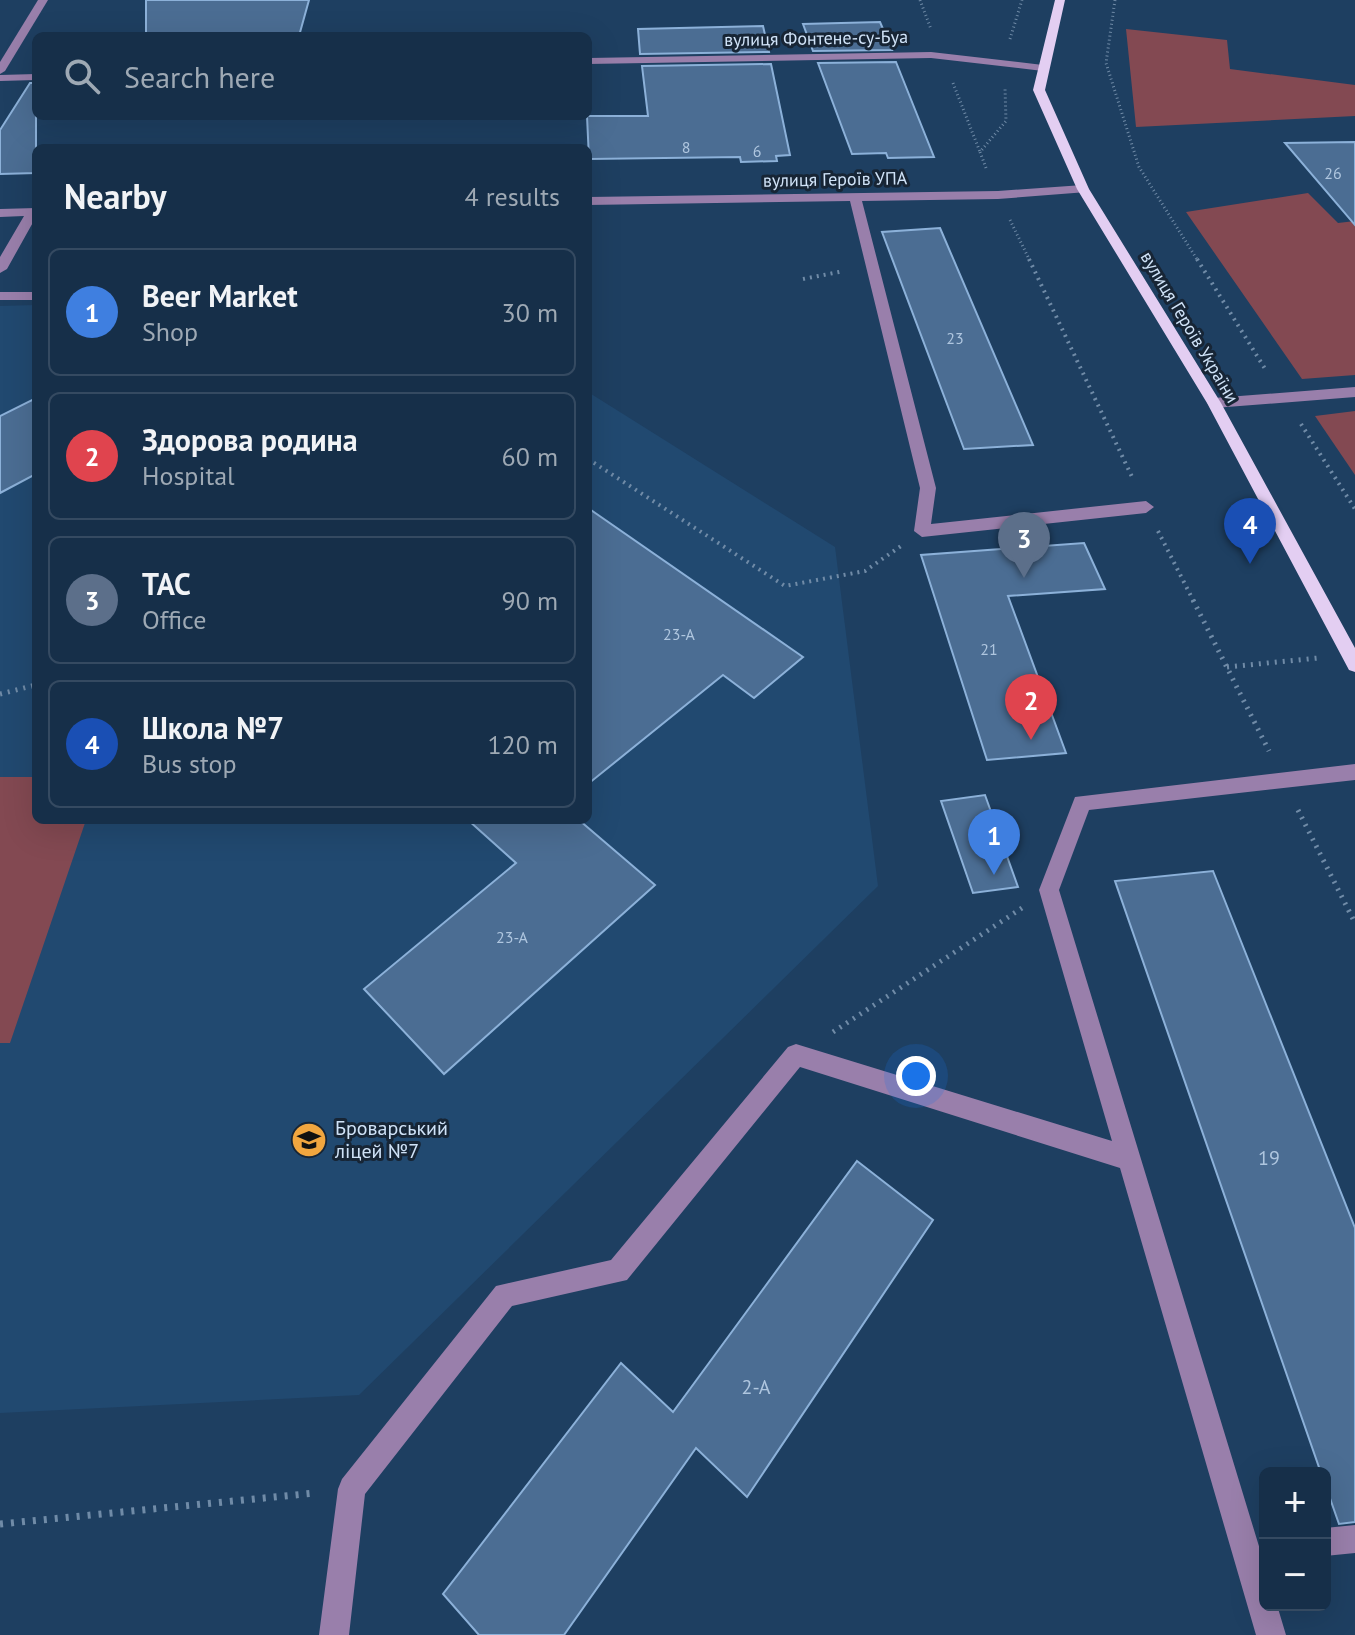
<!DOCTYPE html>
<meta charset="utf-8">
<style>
:root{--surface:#162f49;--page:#233b53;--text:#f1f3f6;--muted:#9ea9b4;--line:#354a61;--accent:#8abfa5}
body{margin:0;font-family:"PT Sans",sans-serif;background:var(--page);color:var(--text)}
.controls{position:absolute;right:24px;bottom:24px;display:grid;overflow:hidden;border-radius:12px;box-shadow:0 8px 32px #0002}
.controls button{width:72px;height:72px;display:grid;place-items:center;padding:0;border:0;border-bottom:2px solid var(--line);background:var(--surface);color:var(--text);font:40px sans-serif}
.you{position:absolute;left:916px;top:1076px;width:28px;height:28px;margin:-20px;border:6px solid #fff;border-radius:50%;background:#1a73e8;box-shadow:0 0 0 12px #1a73e833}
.badge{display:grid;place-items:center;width:52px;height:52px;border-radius:50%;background:var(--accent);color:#fff;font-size:26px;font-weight:700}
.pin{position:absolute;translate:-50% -66px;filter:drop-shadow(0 2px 4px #0008)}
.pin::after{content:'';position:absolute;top:42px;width:28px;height:24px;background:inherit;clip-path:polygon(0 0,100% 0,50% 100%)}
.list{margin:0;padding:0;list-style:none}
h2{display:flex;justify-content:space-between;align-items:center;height:104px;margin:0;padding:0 32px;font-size:34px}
h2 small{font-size:26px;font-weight:400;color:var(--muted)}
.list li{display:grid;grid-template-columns:52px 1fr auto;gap:24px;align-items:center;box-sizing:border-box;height:128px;margin:0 16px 16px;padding:0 16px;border:2px solid var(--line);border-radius:12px}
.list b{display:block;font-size:30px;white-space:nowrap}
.list p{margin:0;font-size:26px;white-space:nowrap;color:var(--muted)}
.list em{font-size:26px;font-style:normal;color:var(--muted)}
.icon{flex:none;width:44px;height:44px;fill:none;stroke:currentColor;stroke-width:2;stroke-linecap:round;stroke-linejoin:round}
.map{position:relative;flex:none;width:1355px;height:1635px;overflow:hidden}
.search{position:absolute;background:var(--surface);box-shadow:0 8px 32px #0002;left:32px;top:32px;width:560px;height:88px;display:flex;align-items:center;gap:20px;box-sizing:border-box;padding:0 28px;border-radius:12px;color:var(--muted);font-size:30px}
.panel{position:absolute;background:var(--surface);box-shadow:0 8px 32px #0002;left:32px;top:144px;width:560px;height:680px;border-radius:12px}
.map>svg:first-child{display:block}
</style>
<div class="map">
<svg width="1355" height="1635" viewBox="0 0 1355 1635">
<rect width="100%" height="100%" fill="#1e3f61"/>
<path fill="#214970" d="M36,305V820H588V392L835,547L878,886L359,1395L0,1413V306Z"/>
<g fill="#834952">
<path d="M1126,29L1227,40L1230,69L1355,85V116L1136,127Z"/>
<path d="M1308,193L1338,223L1355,221V375L1302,379L1186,212Z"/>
<path d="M1355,411V475L1315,416Z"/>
<path d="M0,777H36V820H86L10,1043H0Z"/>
</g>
<g fill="#4b6d93" stroke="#8cb1d9" stroke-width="2">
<path d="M146,0H309L299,36H146Z"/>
<path d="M880,22L892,50L813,51L803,24Z"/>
<path d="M763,26L769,52L640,54L638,29Z"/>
<path d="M896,62L934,157L888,158L886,153L852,154L818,63Z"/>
<path d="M771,64L790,155L776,156L777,161L741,162L740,157L589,159L587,116H648L642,66Z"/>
<path d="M30,83H36V173L0,174V130Z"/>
<path d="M1355,142V225L1285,143Z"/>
<path d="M940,228L1033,445L964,449L882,232Z"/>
<path d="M36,398V474L0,493V416Z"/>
<path d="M588,508L803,657L754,698L723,675L588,784Z"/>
<path d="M1084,543L1105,589L1008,596L1066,753L987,760L921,555Z"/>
<path d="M985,795L1018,887L973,893L941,801Z"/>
<path d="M468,820H579L655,885L444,1074L364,989L516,863Z"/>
<path d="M1213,871L1355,1228V1522L1339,1524L1325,1484V1473H1321L1115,881Z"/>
<path d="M857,1161L933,1220L747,1497L696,1448L564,1635H479L443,1594L621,1363L673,1412Z"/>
</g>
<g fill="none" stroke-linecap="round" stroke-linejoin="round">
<g stroke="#708ba7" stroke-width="3" stroke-dasharray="1 3" stroke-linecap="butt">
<path d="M920,0L931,29"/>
<path d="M1115,0L1106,63L1139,167L1198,261"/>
<path d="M1010,39L1022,0"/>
<path d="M953,83L980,152"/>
<path d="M986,168L980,152L1006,121L1005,88"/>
<path d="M1010,220L1030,261"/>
</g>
<g stroke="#708ba7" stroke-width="4" stroke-dasharray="2 5" stroke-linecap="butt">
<path d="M1029,259L1133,479"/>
<path d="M1197,259L1267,372"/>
<path d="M803,279L844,271"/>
<path d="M1301,424L1355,509"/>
<path d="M588,459L785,586L865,571L901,546"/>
<path d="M1158,531L1194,602"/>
</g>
<g stroke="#708ba7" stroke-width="5" stroke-dasharray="2 6" stroke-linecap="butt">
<path d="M1193,600L1269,751"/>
<path d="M1227,667L1318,658"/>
<path d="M0,694L36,685"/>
<path d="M1298,810L1355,923"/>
<path d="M833,1032L1022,908"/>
</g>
<path stroke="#708ba7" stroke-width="7" stroke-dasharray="3 8" stroke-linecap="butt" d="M0,1524L315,1493"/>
<g fill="#997fab" fill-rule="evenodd">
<path d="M38,0H48L5,71L0,74V62Z"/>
<path d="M931,52L1043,65L1048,68L1043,71L931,58L588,64V58Z"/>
<path d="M36,74V80L0,81V75Z"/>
<path d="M1083,185L1089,189L1087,192L998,199L862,201L936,488L931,524L1146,501L1154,507L1146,513L922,537L914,531L920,488L850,201L588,205V197L998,191Z"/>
<path d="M36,208V217L7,269L0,273V257L24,216L0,217V209Z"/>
<rect x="0" y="292" width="36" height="8"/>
<path d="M1355,387V397L1214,408L1207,403L1214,398Z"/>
<path d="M1355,764V780L1089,810L1059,890L1265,1566V1605H1277L1286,1635H1256L1120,1168L800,1067L627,1280L512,1306L365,1494L349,1635H319L338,1489L342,1479L496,1286L611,1260L788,1047L796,1044L1112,1141L1039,890L1075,797Z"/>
<path d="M1355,1525V1553L1325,1556V1528Z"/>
</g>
<path fill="#e3cef2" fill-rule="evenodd" d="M1055,0H1065L1045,90L1089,189L1221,403L1355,648V672L1349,670L1207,403L1077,189L1033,90Z"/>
</g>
<defs>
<symbol id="school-disc" viewBox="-11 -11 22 22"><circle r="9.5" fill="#f1a63f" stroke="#172535"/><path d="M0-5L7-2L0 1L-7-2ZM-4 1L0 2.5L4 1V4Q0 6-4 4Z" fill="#111"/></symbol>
</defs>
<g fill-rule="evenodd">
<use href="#school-disc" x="289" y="1120" width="40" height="40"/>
</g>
<g text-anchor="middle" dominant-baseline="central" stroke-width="6" stroke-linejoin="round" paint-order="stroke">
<g font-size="16" fill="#afc6df">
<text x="686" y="147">8</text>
<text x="757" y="151">6</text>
<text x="1333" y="173">26</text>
<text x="955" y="338">23</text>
<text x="679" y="634">23-А</text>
<text x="989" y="649">21</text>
<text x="512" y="937">23-А</text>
</g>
<g font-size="18" fill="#d0e3f8" stroke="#172535">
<text transform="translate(816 38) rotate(-1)">вулиця Фонтене-су-Буа</text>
<text transform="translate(835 179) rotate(-1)">вулиця Героїв УПА</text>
<text transform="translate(1190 327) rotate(59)">вулиця Героїв України</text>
</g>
<g font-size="20" fill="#d0e3f8" stroke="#172535" text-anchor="start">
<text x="335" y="1128">Броварський<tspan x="335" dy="23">ліцей №7</tspan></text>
</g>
<g font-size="20" fill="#afc6df">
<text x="1269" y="1158">19</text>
<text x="756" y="1387">2-А</text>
</g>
</g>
</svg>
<div class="controls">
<button>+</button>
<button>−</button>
</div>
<div class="you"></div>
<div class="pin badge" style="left:994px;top:875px;background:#3f7fe0">1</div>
<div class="pin badge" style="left:1031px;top:740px;background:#e0444e">2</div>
<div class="pin badge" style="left:1024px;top:578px;background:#5c6f8a">3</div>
<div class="pin badge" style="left:1250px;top:564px;background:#1a4fb4">4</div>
<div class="search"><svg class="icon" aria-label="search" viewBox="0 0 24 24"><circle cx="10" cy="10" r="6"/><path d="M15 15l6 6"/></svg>Search here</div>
<section class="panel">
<h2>Nearby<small>4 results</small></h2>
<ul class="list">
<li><span class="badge" style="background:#3f7fe0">1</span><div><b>Beer Market</b><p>Shop</p></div><em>30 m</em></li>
<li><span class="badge" style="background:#e0444e">2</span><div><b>Здорова родина</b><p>Hospital</p></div><em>60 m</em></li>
<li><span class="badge" style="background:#5c6f8a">3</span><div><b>ТАС</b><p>Office</p></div><em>90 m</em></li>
<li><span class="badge" style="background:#1a4fb4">4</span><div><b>Школа №7</b><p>Bus stop</p></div><em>120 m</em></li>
</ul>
</section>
</div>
